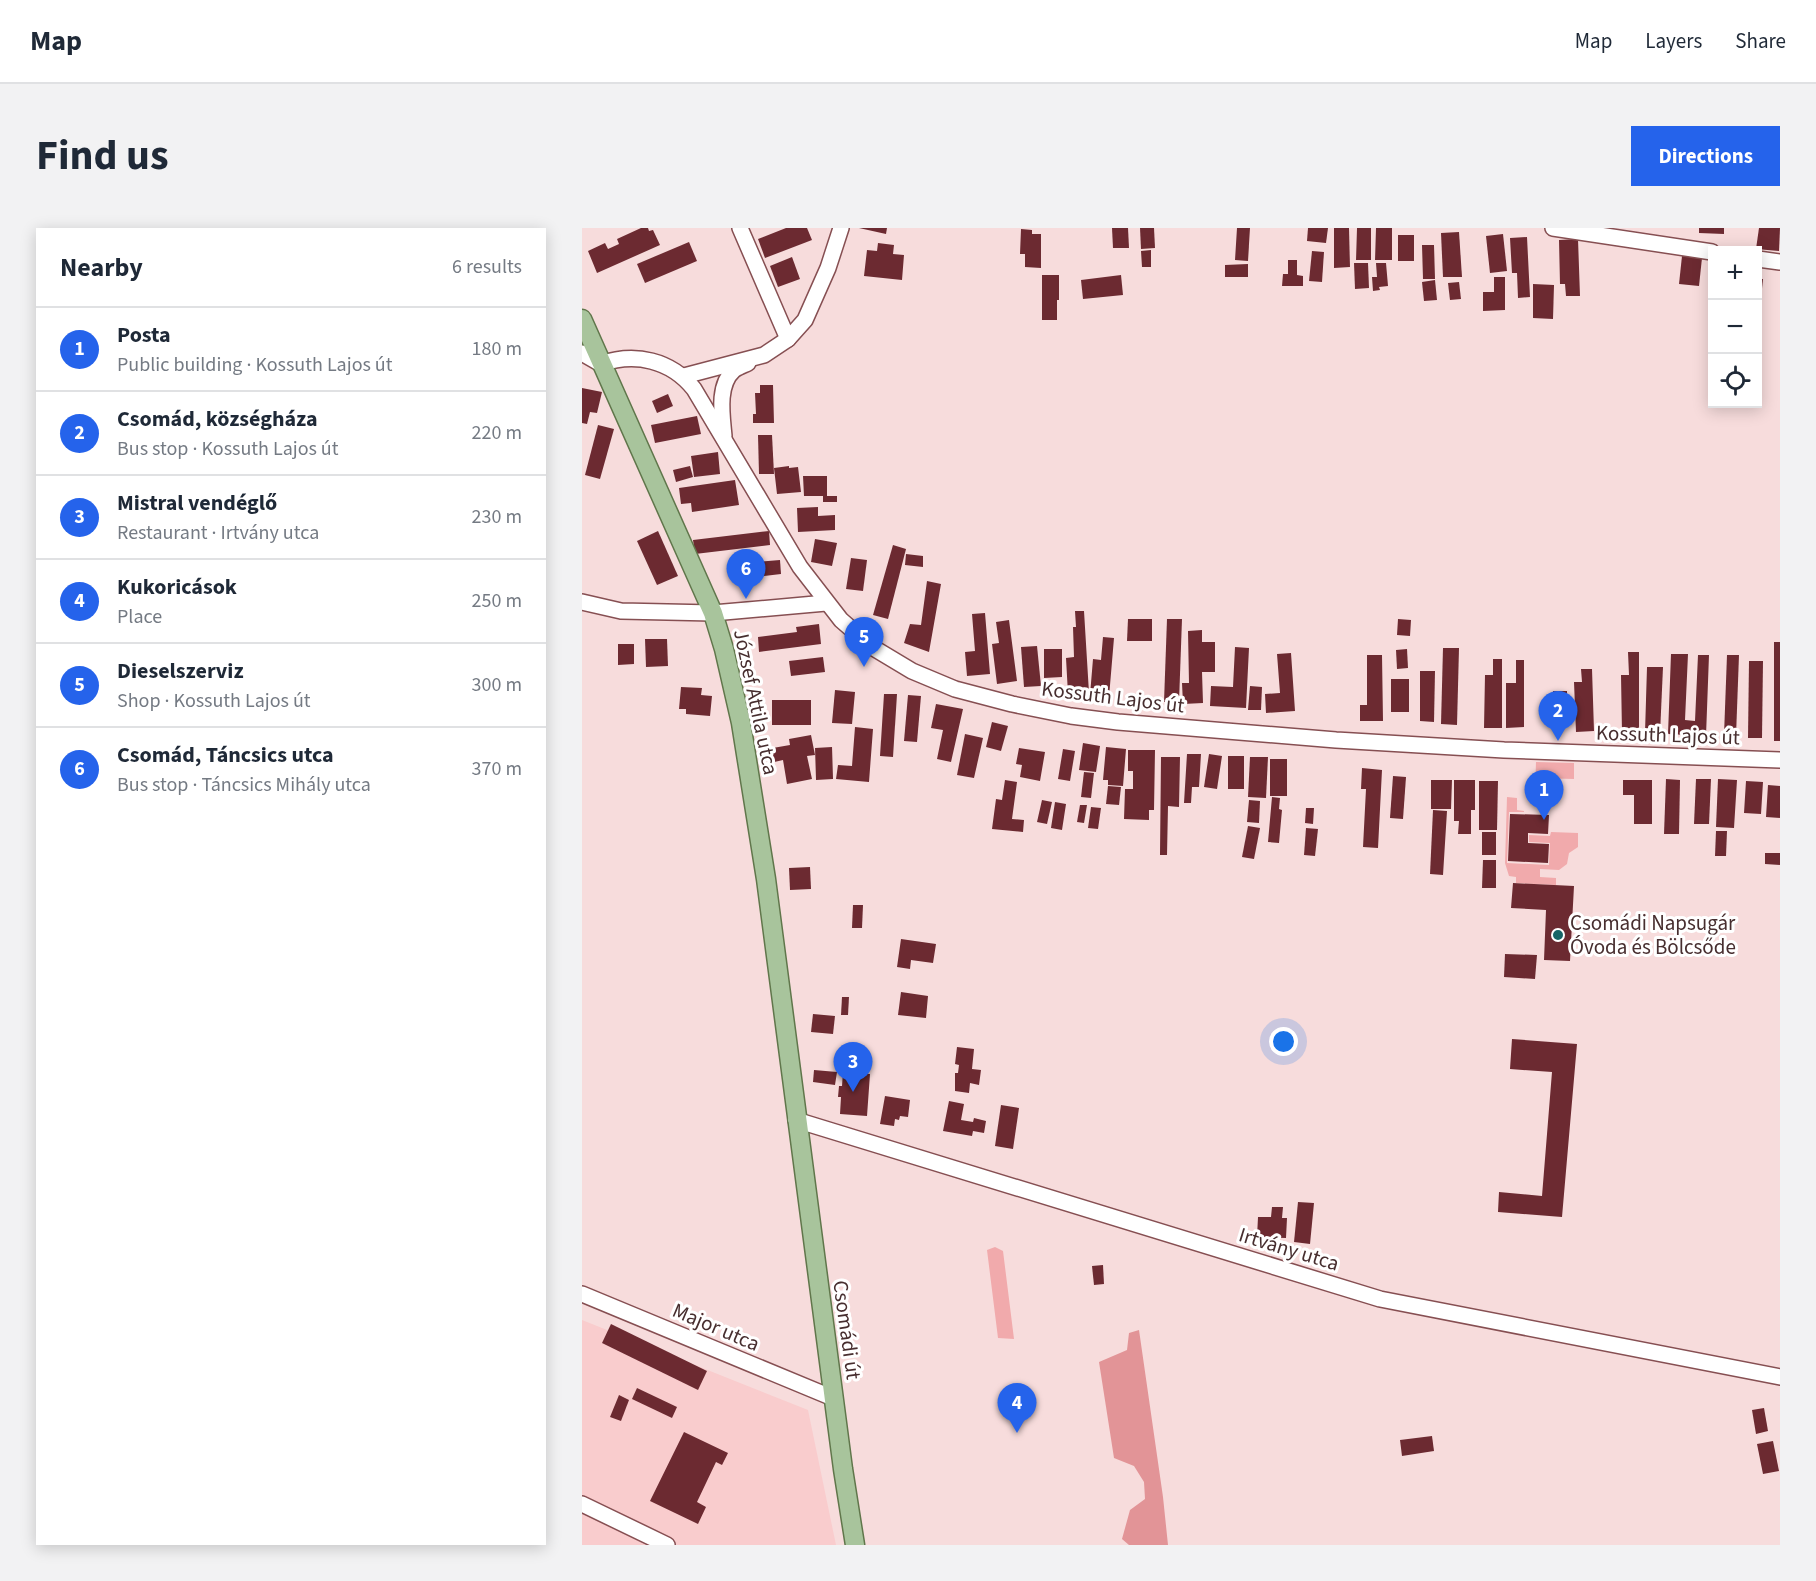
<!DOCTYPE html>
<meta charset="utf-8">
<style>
:root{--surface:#fff;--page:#f2f2f3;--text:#1f2937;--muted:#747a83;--line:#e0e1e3;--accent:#2563eb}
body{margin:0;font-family:"Source Sans 3",sans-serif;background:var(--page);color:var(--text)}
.controls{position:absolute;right:18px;top:18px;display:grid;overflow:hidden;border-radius:0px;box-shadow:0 3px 15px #0003}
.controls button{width:54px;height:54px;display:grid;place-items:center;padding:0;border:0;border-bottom:2px solid var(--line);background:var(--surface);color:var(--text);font:30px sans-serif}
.you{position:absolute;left:702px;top:814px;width:21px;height:21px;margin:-15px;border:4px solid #fff;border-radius:50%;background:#1a73e8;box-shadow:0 0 0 9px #1a73e833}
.badge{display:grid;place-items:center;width:39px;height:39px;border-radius:50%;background:var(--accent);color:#fff;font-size:20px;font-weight:700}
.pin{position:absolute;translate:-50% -50px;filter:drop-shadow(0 2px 3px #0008)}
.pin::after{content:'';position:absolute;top:32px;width:21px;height:18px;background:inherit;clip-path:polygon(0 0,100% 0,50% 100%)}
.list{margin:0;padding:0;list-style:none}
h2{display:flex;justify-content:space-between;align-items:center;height:78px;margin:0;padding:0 24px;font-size:26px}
h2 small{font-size:20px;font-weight:400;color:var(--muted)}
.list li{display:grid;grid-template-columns:39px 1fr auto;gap:18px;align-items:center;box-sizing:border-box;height:84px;padding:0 24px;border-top:2px solid var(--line)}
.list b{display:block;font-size:22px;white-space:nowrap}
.list p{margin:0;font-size:20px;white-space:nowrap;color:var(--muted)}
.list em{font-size:20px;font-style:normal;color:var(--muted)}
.icon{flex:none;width:33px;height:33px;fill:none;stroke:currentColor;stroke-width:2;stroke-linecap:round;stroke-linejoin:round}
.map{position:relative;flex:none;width:1198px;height:1317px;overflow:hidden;border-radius:0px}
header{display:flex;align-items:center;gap:36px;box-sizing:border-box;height:84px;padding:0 30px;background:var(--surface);border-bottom:2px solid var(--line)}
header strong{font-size:28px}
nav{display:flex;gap:33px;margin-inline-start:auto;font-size:21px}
.intro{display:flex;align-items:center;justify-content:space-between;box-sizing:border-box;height:144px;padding:0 36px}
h1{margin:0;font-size:42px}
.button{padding:15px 27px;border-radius:0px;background:var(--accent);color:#fff;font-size:21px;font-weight:700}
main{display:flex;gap:36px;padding:0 36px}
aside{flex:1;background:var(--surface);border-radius:0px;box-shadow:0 3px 15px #0003}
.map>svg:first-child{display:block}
</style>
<header>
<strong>Map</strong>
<nav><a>Map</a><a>Layers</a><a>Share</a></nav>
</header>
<div class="intro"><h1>Find us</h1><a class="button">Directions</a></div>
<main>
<aside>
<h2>Nearby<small>6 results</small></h2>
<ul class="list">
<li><span class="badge">1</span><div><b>Posta</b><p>Public building · Kossuth Lajos út</p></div><em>180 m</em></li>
<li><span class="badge">2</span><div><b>Csomád, községháza</b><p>Bus stop · Kossuth Lajos út</p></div><em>220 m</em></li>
<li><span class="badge">3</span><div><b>Mistral vendéglő</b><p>Restaurant · Irtvány utca</p></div><em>230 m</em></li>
<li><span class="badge">4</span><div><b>Kukoricások</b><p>Place</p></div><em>250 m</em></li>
<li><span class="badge">5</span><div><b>Dieselszerviz</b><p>Shop · Kossuth Lajos út</p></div><em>300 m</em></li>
<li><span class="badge">6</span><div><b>Csomád, Táncsics utca</b><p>Bus stop · Táncsics Mihály utca</p></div><em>370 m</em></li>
</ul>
</aside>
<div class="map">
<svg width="1198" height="1317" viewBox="0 0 1198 1317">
<rect width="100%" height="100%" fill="#f7dcdc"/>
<path fill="#f9cccd" d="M0,1092L226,1182L254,1317H0Z"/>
<g fill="#f1aaac">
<path d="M954,534L992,535V551L956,550L955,564H953Z"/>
<path d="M925,569L935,570V582L942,583V584H927L925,635L967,637L968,615L947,614V607L968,608L969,604L996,605V619L987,625L985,636L977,642L958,641V649L974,650V657L934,655V649L927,648L923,635Z"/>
<path d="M413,1019L421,1023L432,1111L416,1110L405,1022Z"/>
</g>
<path fill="#e29497" d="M557,1102L581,1269L586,1317H547L540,1311L548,1282L563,1271L562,1254L552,1238L532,1230L517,1134L545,1122L547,1105Z"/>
<g fill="#6c2a31">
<path d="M59,0H66L67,3L71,2L78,17L15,45L6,23L23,15L26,21L37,16L35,11Z"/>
<path d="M204,0H225L230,12L183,30L176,11Z"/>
<path d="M277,0H305L304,6Z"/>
<path d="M530,0H546L547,20H531Z"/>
<path d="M558,0H572L573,20L559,21Z"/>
<path d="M655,0H668L666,33L653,32Z"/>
<path d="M726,0H746L744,15L725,13Z"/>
<path d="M752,0H767L768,39L752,40Z"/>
<path d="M775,0H789V32H774Z"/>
<path d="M794,0H810V32H793Z"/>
<path d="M1117,0H1142V6L1117,5Z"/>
<path d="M1177,0H1198L1197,23L1174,21Z"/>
<path d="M439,1L450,2V6H459V40L443,39V26H438Z"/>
<path d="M877,4L880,49H861L859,5Z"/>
<path d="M921,6L925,43L908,45L904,8Z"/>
<rect x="816" y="7" width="16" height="26"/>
<path d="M945,9L948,69L936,70L935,45H930L928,10Z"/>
<path d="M996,11L998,68H984L983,56H978L977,12Z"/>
<path d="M107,14L115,33L63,55L55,36Z"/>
<path d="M296,15L312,17L311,26L322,27L320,52L282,48L285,22L295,23Z"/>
<path d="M840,17H852L853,51H841Z"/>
<path d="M569,22V39H560L559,23Z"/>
<path d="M730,23L742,24L740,54L727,53Z"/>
<path d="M1100,28L1120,30L1117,58L1097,56Z"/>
<path d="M210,29L218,51L196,59L188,38Z"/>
<path d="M706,32H715V47L721,48V58H700L701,46H706Z"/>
<path d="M772,35H786L787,60L773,61Z"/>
<path d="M794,35H804L806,58L797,59L798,62L791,63L790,49H795Z"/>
<path d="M666,36V49H643V37Z"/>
<path d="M460,47H477V72H475V92H460Z"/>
<path d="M539,47L541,67L501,71L499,52Z"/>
<path d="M912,49H923V82L901,83V64H912Z"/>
<path d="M1176,51H1181L1178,79L1176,78Z"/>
<path d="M853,52L855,72L842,73L840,54Z"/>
<path d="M877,54L879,71L868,72L866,55Z"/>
<path d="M951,56L972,57L971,91L951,90Z"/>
<path d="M178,157H191L192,195H171V186H174L173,165H178Z"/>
<path d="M0,160L20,164L15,185L8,184L5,196L0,195Z"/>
<path d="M86,166L91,178L75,185L70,173Z"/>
<path d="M115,188L119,206L73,215L69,197Z"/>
<path d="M16,197L32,201L18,251L3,247Z"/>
<path d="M176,207H190L192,246H177Z"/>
<path d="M136,224L138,246L112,249L109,228Z"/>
<path d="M108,238L111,249L94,254L91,242Z"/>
<path d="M207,238V240L216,239L219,264L195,266L192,240Z"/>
<path d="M221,248H245V268H255V274H241V268H222Z"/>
<path d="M153,252L157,277L110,284L109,275L99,276L97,260Z"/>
<path d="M236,279V288L253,287V302L216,304L215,280Z"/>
<path d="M76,303L96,348L75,357L55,313Z"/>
<path d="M187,303L188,317L113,326L111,312Z"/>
<path d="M233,311L255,315L250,338L229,334Z"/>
<path d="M311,317L324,321L306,391L291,387Z"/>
<path d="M324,326L341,328V339L323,337Z"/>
<path d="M269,330L285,332L281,363L264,361Z"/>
<path d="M198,332L199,346L164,350L163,335Z"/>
<path d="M345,353L359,356L347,424L322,415L328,396L339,397Z"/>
<path d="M493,383H502L507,465L486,466L484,430L492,429L491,399H494Z"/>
<path d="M403,385L408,446L385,448L383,424L393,423L390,386Z"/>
<path d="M546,391H570V413H545Z"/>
<path d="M585,391H600L597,474H582Z"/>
<path d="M816,391L829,392L828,408L815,407Z"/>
<path d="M427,392L435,453L415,456L410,416L417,415L414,394Z"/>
<path d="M237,396L239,416L177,424L176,409L215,404L214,399Z"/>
<path d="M620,402V414H633V444H620L621,475L601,476L600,455H607L606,403Z"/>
<path d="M521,409L532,410L527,469L508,467L511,431L519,432Z"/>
<path d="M63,411H85L86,438L64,439Z"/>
<rect x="1192" y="414" width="6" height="99"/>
<path d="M36,416H52V436L36,437Z"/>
<path d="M455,418L459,458L442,459L439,419Z"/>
<path d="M653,419L667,420L664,480L628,478L629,458L651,459Z"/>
<path d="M861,420H877L875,497L859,496Z"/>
<path d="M462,421H480V449L462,450Z"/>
<path d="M825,421L826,440L815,441L814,422Z"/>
<path d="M1046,424H1057V505H1040L1039,447H1047Z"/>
<path d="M709,425L713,483L684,485L683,466L698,465L695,426Z"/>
<path d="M1089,426H1106L1103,492L1113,493L1116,427H1127L1124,508L1086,506Z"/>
<path d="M785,427H800L801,493H778V477H785Z"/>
<path d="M1145,427H1157L1154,508L1142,507Z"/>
<path d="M241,429L243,444L209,448L207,433Z"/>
<path d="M911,431H920V500H902L903,447H911Z"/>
<path d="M934,432H942V499L924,500V455H934Z"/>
<path d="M1167,433H1181L1180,510H1166Z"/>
<path d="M1065,439H1081L1078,506L1063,505Z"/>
<path d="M999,441H1010L1012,503L994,504L992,454H1000Z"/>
<path d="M838,443H853L852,494L838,493Z"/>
<rect x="809" y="451" width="18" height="33"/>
<path d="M668,458L680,459L679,482H666Z"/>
<path d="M99,459L120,460L119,467L130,468L128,488L104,486V481H97Z"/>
<path d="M253,462L273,464L270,496L250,495Z"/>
<path d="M971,463H985V496H970Z"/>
<path d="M302,466H315L311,529L298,528Z"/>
<path d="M326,467L339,468L335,514L322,513Z"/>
<rect x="190" y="472" width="39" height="25"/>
<path d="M354,476L381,481L369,534L355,531L361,502L349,500Z"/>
<path d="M410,494L426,498L419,523L404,519Z"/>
<path d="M273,499L291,501L287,554L254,551L256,537L270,538Z"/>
<path d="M383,506L401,510L392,550L375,547Z"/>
<path d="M229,507L233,527L225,528L230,551L205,556L201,532L188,535L185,521L208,517L207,511Z"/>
<path d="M501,515L518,518L514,544L497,542Z"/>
<path d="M250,519L251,551L234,552L233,520Z"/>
<path d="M524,519L544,521L541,558L526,557V552H521Z"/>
<path d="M437,520L463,524L458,553L438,549L440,537L434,536Z"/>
<path d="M481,521L493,523L488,553L476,551Z"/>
<path d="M546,522H573L572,582H567V592L542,591L543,561H551V543H546Z"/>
<path d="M605,526H619L617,559H610L609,575H602Z"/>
<path d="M627,526L640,528L635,561L622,559Z"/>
<rect x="646" y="528" width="16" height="33"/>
<path d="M579,529H598L597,579L586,578L585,627H578Z"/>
<path d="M668,529H686L684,570L666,569Z"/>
<rect x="688" y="531" width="17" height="37"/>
<path d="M780,540L800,542L796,620L781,619L784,561H779Z"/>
<path d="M502,544L512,545L509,570L499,569Z"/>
<path d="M811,548L824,549L821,591L808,590Z"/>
<path d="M1084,551L1098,552L1097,606H1082Z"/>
<path d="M1114,551H1129L1127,596H1112Z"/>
<path d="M1136,551L1155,552L1152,600L1134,599Z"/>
<path d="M423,552L435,554L430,591L442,592L441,604L410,601L414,571L420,572Z"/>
<path d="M849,552H870L869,581H849Z"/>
<path d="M872,552H893V582H889V606H876L877,593H872Z"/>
<path d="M1041,552H1070V596H1052V567H1041Z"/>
<path d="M897,553H916L915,602H897Z"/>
<path d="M1164,553L1181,554L1179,586L1162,585Z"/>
<path d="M1186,557L1198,558V590L1184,589Z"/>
<path d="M526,558L539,559L537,577L524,576Z"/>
<path d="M690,569L698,570L697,581L700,582L697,615L686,614Z"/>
<path d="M460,572L470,574L465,596L455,594Z"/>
<path d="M667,572L678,573L677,595L665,594Z"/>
<path d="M473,574L484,576L480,602L469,600Z"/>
<path d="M498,577H505L502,595L495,594Z"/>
<path d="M509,579L519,580L516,601L506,600Z"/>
<path d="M724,580H732L731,596L723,595Z"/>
<path d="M851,582L865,583L861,647L848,646Z"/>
<path d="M928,586L967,587L966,606L946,605V615L967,616L966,635L926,633Z"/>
<path d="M666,598L678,600L672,631L660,629Z"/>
<path d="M724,600L736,601L733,628L722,627Z"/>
<path d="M1134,603H1145L1144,628H1133Z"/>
<rect x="900" y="604" width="14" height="23"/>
<path d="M1183,625H1198V637L1183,636Z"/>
<path d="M901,632H914V660H900Z"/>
<path d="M228,639L229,661L208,662L207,640Z"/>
<path d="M931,655L992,658L988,733L962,732L964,682L929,680Z"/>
<path d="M271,677H281L280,700H270Z"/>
<path d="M319,711L354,716L351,735L329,732L328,741L315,739Z"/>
<path d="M923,726L955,727L953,751L922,749Z"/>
<path d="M319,764L346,768L344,790L316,787Z"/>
<path d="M260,769H267L266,787H259Z"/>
<path d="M231,786L253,788L251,806L229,804Z"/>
<path d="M930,811L995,816L980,989L916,984L917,964L960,968L970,844L928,841Z"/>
<path d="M375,819L392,821L390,841L399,842L397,857L388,855L387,865L373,863V845H376L377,837L373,836Z"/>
<path d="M232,842L255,844L253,857L231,854Z"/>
<path d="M261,844L288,846L285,888L258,886L259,869H256L257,858H260Z"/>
<path d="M303,868L328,872L326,889L318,888L317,892L313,891L312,898L298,896Z"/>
<path d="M367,873L382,876L379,892L391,894L392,890L404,893L402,905L391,903L390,908L361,903Z"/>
<path d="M419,877L437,880L431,921L413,918Z"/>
<path d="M716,974L732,975L728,1016L712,1014Z"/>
<path d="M690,979H701L700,990H705L704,1010L675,1009L676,989H689Z"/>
<path d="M521,1037L522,1056L512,1057L510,1038Z"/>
<path d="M29,1096L125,1143L116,1162L20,1115Z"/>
<path d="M55,1160L95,1179L90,1190L50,1171Z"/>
<path d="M37,1167L47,1172L39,1193L28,1189Z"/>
<path d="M1182,1180L1186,1203L1174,1206L1170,1182Z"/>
<path d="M102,1204L146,1225L140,1237L134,1234L115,1274L124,1279L116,1296L68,1273Z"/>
<path d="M850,1208L852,1223L820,1228L818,1212Z"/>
<path d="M1191,1213L1197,1243L1181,1246L1175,1216Z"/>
</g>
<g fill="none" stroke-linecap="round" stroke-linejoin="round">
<defs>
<g id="minor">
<path d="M158,0L206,111"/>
<path d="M971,0L1130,24"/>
<path d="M1176,31L1198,34"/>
<path d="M0,125L19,136C53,124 89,132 112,161L218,339L259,392L290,419L330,443L373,461L430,476L489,488L536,494L754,512L922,522L1198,532"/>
<path d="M102,148L182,127L206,111L223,92L246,40L259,0"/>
<path d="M142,208C140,187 135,157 152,142C156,139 162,137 166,135"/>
<path d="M0,374L39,383L131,385L244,375"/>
<path d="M214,892L798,1071L1198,1149"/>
<path d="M0,1066L251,1170"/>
<path d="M0,1276L85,1317"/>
</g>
<path id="major" d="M0,91L131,385L142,421L159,495L184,651L261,1241L273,1317"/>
</defs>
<use href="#minor" stroke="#864f52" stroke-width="18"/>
<use href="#major" stroke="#60764b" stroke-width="21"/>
<use href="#minor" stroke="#fff" stroke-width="15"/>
<use href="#major" stroke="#a8c49c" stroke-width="18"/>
</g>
<circle fill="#166567" stroke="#fff" stroke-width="2" cx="976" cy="707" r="6"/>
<g text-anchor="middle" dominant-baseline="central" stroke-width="6" stroke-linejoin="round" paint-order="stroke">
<g font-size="21" fill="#472e2f" stroke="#fff">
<text transform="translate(531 469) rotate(7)">Kossuth Lajos út</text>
<text transform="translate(174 474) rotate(78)">József Attila utca</text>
<text transform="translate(1086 507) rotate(2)">Kossuth Lajos út</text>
<text transform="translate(707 1021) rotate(17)">Irtvány utca</text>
<text transform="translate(134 1099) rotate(23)">Major utca</text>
<text transform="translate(265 1102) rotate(82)">Csomádi út</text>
</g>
<g font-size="21" fill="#472e2f" stroke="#fff" text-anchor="start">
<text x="988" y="695">Csomádi Napsugár<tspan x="988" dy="24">Óvoda és Bölcsőde</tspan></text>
</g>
</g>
</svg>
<div class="controls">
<button>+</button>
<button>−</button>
<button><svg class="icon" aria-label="locate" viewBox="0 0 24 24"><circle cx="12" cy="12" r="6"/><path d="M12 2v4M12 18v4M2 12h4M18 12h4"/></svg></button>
</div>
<div class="you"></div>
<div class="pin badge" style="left:962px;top:592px">1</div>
<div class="pin badge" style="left:976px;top:513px">2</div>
<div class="pin badge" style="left:271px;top:864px">3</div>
<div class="pin badge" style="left:435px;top:1205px">4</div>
<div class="pin badge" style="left:282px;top:439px">5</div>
<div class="pin badge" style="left:164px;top:371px">6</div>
</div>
</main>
